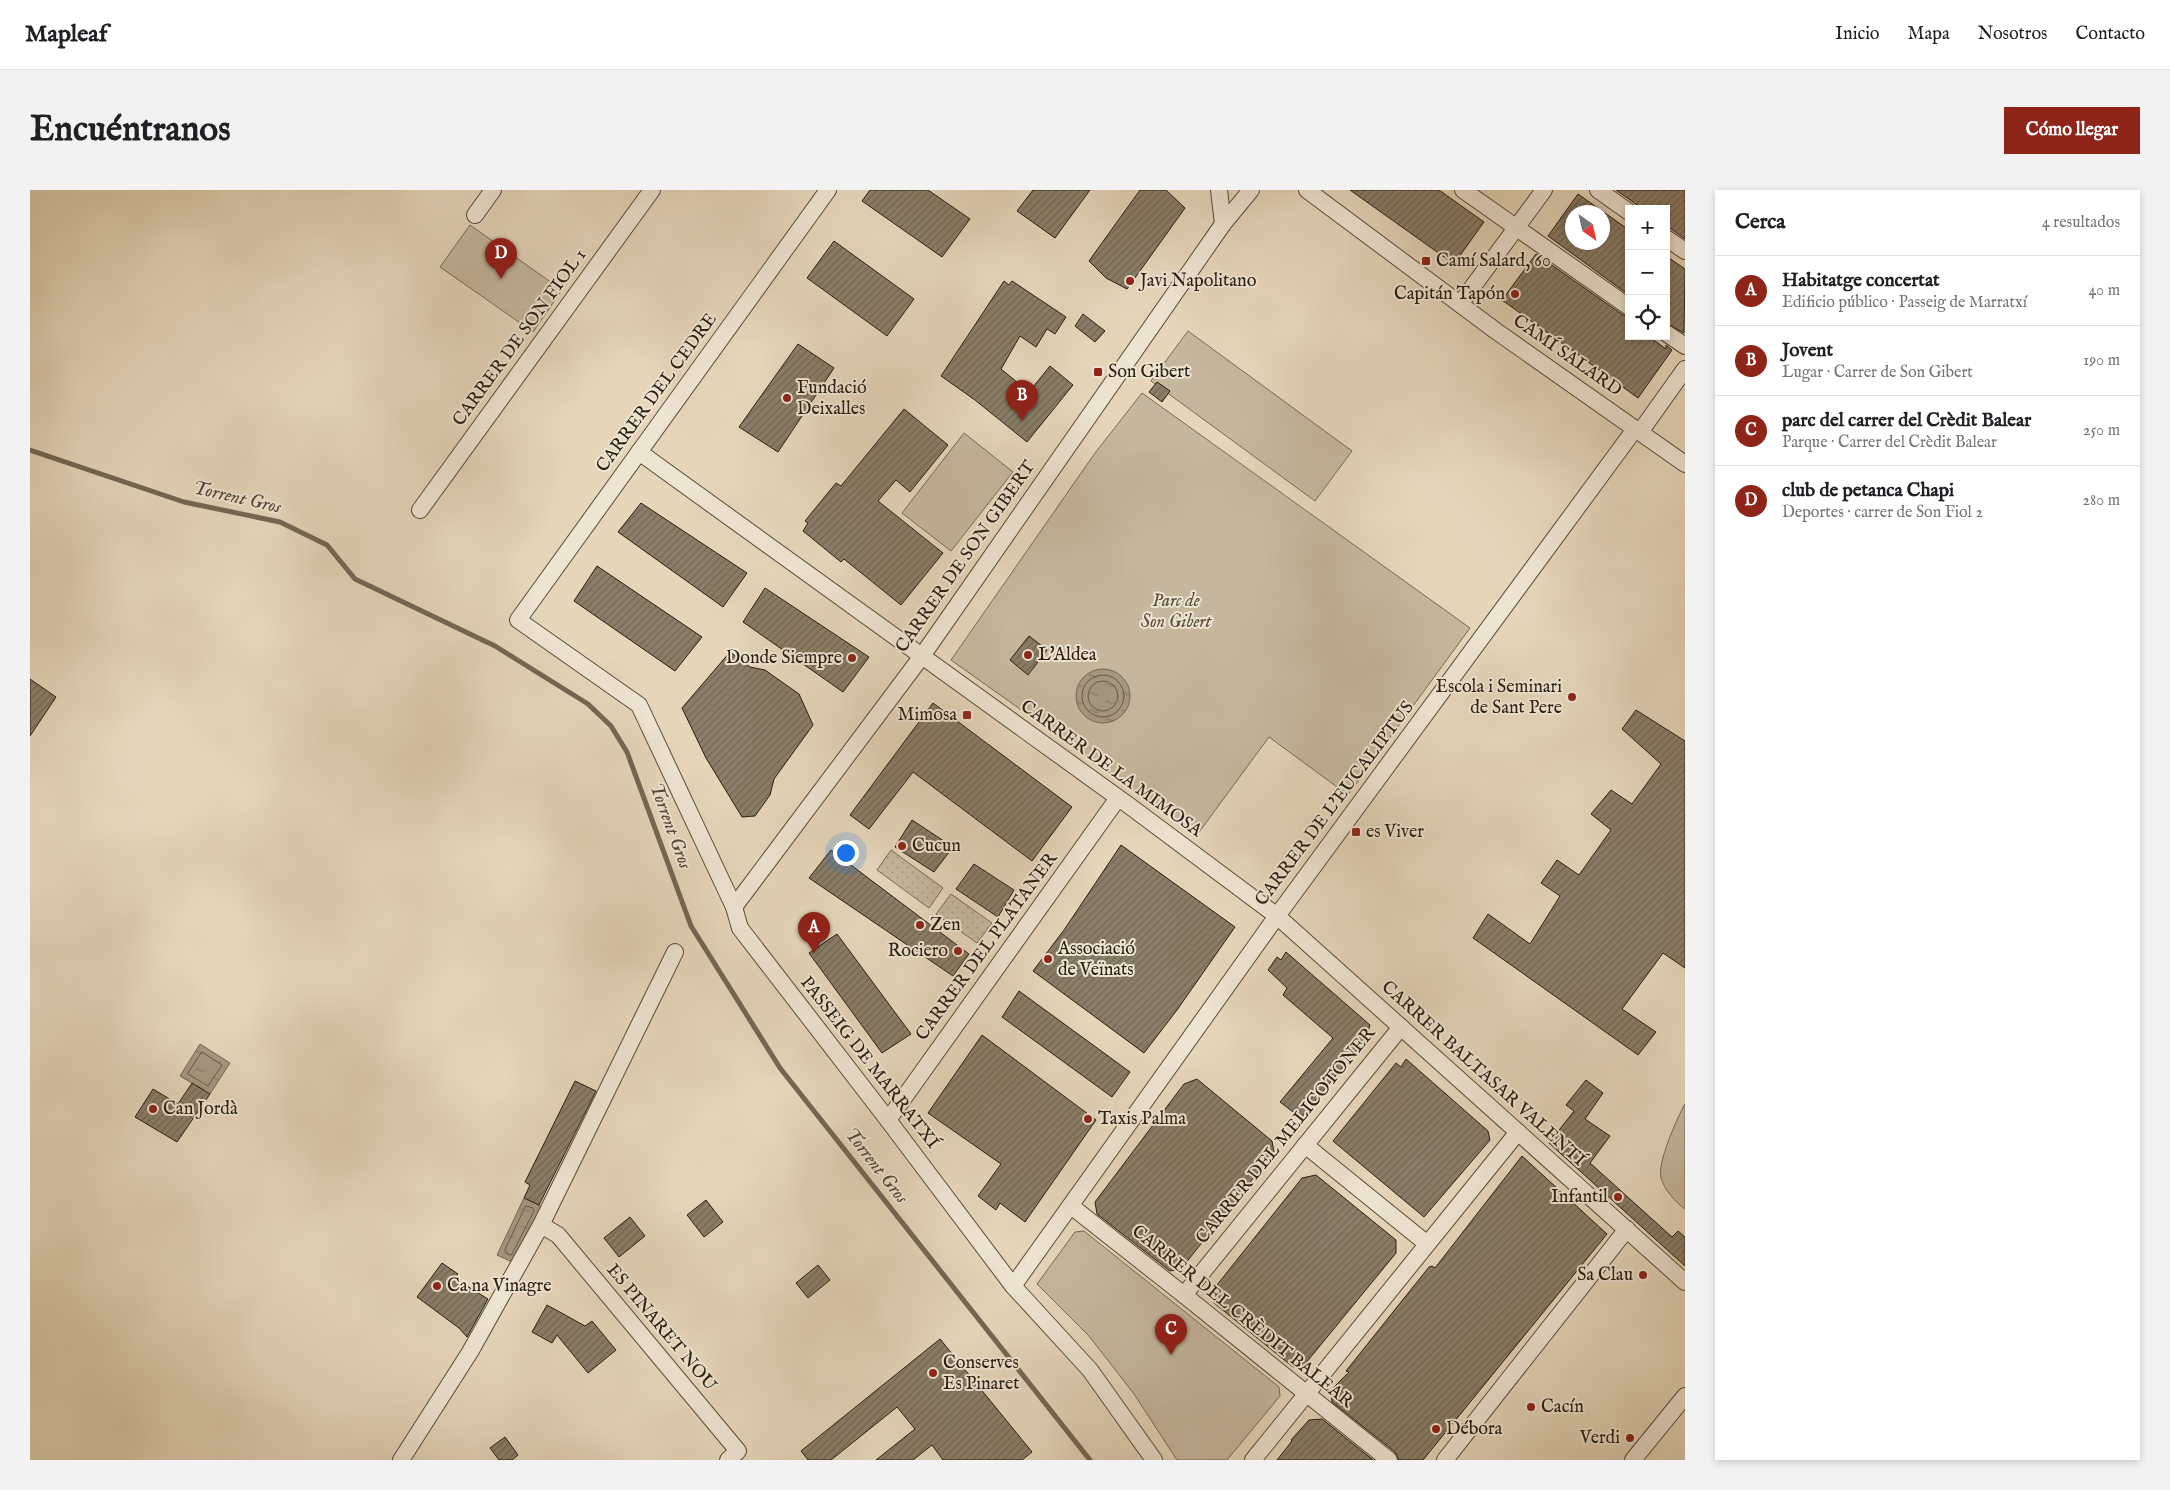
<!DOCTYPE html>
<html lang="es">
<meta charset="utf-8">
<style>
:root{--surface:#fff;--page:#f2f2f2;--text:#202124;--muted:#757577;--line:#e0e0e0;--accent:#8f2418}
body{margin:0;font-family:"IM FELL English",serif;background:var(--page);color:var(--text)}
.controls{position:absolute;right:15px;top:15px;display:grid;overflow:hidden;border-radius:0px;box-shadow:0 2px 8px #0003}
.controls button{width:45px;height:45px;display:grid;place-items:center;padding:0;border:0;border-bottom:1px solid var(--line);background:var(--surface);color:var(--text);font:25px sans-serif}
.compass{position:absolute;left:1535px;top:15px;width:45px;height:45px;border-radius:50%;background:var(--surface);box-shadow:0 2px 8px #0003;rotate:146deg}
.you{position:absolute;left:815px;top:662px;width:18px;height:18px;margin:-12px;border:4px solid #fff;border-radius:50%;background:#1a73e8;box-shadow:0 0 0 8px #1a73e833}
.badge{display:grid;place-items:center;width:32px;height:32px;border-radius:50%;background:var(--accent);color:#fff;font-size:16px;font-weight:700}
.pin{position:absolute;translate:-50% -41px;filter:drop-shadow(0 1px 2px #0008)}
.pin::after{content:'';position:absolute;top:26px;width:18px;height:15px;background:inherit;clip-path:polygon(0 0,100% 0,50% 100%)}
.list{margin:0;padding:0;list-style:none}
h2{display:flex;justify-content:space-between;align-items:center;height:65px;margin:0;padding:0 20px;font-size:21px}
h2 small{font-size:16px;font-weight:400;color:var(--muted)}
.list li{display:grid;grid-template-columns:32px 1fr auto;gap:15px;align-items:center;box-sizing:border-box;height:70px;padding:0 20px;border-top:1px solid var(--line)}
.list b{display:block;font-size:19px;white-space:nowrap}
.list p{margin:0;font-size:16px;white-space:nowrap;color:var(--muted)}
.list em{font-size:16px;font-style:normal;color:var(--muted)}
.icon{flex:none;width:28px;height:28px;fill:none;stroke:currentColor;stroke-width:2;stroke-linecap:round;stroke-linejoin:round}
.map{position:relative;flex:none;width:1655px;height:1270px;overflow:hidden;border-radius:0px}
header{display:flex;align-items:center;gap:30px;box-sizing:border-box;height:70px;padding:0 25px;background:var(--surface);border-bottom:1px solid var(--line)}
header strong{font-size:24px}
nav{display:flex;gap:28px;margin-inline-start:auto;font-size:18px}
.intro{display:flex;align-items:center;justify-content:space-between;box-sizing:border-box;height:120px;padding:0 30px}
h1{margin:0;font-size:35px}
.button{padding:12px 22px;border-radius:0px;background:var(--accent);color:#fff;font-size:18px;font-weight:700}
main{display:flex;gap:30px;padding:0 30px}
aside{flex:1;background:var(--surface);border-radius:0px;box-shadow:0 2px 8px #0003}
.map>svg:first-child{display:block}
</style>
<header>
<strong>Mapleaf</strong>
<nav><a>Inicio</a><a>Mapa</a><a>Nosotros</a><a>Contacto</a></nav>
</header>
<div class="intro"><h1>Encuéntranos</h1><a class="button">Cómo llegar</a></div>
<main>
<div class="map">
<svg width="1655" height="1270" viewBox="0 0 1655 1270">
<defs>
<pattern id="grass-dots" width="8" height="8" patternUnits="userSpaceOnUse" patternTransform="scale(1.25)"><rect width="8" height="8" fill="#c5b79d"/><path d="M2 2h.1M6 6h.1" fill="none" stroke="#a99d86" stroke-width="1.8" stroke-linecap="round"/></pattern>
<pattern id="water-ripples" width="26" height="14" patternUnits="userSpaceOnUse" patternTransform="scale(1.25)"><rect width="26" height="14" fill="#a59780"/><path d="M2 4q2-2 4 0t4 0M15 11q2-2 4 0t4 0" fill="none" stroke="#867b67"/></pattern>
<pattern id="building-hatch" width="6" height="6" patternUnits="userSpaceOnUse" patternTransform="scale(1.25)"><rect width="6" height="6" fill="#8a7e68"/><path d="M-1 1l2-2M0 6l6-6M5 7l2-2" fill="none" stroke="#716754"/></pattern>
</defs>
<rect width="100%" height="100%" fill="#e5d6ba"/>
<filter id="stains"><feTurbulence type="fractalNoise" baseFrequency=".004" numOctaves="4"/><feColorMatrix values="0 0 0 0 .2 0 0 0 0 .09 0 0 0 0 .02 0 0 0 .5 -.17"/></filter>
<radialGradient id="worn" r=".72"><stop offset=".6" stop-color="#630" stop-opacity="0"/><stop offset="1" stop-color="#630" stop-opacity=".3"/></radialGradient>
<g fill="url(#grass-dots)" stroke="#766a56">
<path d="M861,660L913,698L899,718L847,680Z"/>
<path d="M921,704L962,733L947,753L906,724Z"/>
</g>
<g fill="#c5b79d" stroke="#766a56">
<path d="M440,35L532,100L503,142L410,77Z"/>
<path d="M1158,141L1322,261L1285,311L1121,191Z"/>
<path d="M1112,203L1440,438L1318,605L1239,547L1167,645L921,470L1065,263Z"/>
<path d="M934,243L983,282L921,361L872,323Z"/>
<path d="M1655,914V1019C1646,1013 1634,999 1631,988C1627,973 1647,928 1655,914Z"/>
<path d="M1054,1041L1249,1197L1250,1206L1197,1270H1147L1104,1204L1059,1146L1007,1094L1045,1042Z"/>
</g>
<g fill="url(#water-ripples)" stroke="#736753">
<circle cx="1073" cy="506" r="27"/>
<path d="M170,854L200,873L180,904L150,886Z"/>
<path d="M494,1008L512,1017L482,1072L467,1065Z"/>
</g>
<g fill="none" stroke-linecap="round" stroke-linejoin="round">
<g stroke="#665a48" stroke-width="1">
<circle cx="1073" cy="506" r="21"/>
<circle cx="1073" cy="506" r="15"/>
<path d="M172,862L192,875L178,896L158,884Z"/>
<path d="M496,1016L503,1018L504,1021L482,1064L478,1065L475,1060Z"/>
</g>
<path stroke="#736753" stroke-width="5" d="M0,260L154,312L250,332L297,355L325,389L465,456L558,514L581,536L597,562L661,736L750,878L1060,1270"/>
</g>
<g fill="url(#building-hatch)" stroke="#281e10" fill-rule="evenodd">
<path d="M840,0H898L940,29L912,67L832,11Z"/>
<path d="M1003,0H1060L1025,48L987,21Z"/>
<path d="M1110,0H1136L1155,18L1097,99L1076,88L1059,71Z"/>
<path d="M1320,0H1409L1454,32L1424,74Z"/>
<path d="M1586,0H1655V49L1636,35V19H1613Z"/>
<path d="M1548,4L1599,40V105L1518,46ZM1542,22H1572V52H1542Z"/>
<path d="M804,51L884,109L857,146L777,88Z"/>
<path d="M1506,64L1593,125L1599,127V146H1618L1636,159V155L1642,160L1608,208L1472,110Z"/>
<path d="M1636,66L1655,79L1654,143L1636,133Z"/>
<path d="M974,91L979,95L982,91L1036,127L1025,144L1017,139L1006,157L990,146L971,179L999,202L1020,176L1043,195L997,252L945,210L911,186Z"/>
<path d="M1053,124L1075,141L1065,152L1045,136Z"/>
<path d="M768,154L804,178L748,262L709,237Z"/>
<path d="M1127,192L1140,201L1132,212L1119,202Z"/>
<path d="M874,219L918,255L880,302L866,290L848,311L913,363L871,415L814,369L811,372L773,341L778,333L775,331L806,293L811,296Z"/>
<path d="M611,313L717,383L693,417L588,342Z"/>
<path d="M567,376L672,447L645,481L544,411Z"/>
<path d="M735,398L839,467L813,502L713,432Z"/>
<path d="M999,446L1017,460L998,485L980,470Z"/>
<path d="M700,462L720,477L735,480L769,504L783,535L744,589L740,605L725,626L712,627L676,568L652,518Z"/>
<path d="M0,489L26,507L0,546Z"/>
<path d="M903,513L1042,617L1002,671L883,582L839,639L820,625Z"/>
<path d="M1606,520L1655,551V778L1633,763L1592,819L1626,842L1608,865L1443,748L1458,724L1500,754L1530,706L1511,693L1527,670L1549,685L1581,640L1561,624L1581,600L1602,614L1631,574L1592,539Z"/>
<path d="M882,630L923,657L904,682L865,657Z"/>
<path d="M1091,655L1205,737L1147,820L1114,863L1003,781L1034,740Z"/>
<path d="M801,660L939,764L923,786L779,688Z"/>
<path d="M944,674L984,700L968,727L926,699Z"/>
<path d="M807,744L881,844L852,863L779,763Z"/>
<path d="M1256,762L1340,835L1338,841L1341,843L1271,928L1250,912L1303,848L1253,805L1257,798L1238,780L1247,767L1251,770Z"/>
<path d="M989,801L1100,882L1082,907L972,827Z"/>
<path d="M952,845L1066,930L995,1032L970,1013L966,1020L948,1006L971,974L898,923Z"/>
<path d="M1376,869L1458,941L1460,950L1394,1027L1303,951L1366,873L1371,877Z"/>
<path d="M1167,889L1242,951L1244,962L1151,1079L1140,1081L1067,1024L1065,1012L1154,894Z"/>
<path d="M1556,890L1573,903L1555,929L1580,946L1560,973L1642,1047L1648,1041L1655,1047V1076L1519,953L1544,921L1536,915Z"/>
<path d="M545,891L566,901L509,1015L494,1008L500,995L495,992Z"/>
<path d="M162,893L180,904L147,952L105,927L123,899L148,914Z"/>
<path d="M1492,966L1577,1044L1393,1270H1369L1365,1262L1302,1212L1301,1200L1319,1182L1316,1181L1399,1077L1402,1076L1405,1078Z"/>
<path d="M1286,985L1366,1050V1063L1275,1174L1263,1177L1184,1113L1183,1100L1272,988Z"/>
<path d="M676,1010L693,1032L674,1047L657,1025Z"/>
<path d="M600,1027L615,1046L589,1067L574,1048Z"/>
<path d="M412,1073L428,1084L424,1088L458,1109L437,1147L429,1138L387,1107Z"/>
<path d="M788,1075L800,1090L778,1108L766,1093Z"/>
<path d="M517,1115L555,1136L562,1131L586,1160L558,1183L527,1145L522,1153L502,1142Z"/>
<path d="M910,1149L1002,1262L992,1270H913L902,1255L883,1270H846L885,1239L867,1217L801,1270H778L771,1261Z"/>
<path d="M1292,1229L1343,1270H1247L1262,1251L1261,1250L1279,1230Z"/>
<path d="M475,1247L488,1265L482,1270H469L460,1258Z"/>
</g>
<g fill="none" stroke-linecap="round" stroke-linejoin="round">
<defs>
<g id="minor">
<path d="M798,0L488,430L609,515L704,717L710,738L858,930L983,1096L1060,1180L1124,1270"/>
<path d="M1189,0L1193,34"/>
<path d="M1277,0L1466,141L1655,274"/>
<path d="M1433,0L1599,117"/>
<path d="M1568,0L1599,22"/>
<path d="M445,25L463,0"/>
<path d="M1636,48L1655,61"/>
<path d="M1430,114L1514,0"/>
<path d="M1636,143L1655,156"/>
<path d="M1610,242L1655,179"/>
<path d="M609,262L1101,617L1247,726L1655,1092"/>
<path d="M390,320L622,0"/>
<path d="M704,717L892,466L1193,34L1221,0"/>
<path d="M858,930L1088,608"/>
<path d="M1275,955L1396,1053"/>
<path d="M1041,1016L1154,1105L1359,1270"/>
<path d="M511,1035L528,1045L708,1261L698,1270"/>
<path d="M983,1096L1247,726L1605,239"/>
<path d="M1154,1105L1371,837"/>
<path d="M371,1270L440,1162L511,1035L645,762"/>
<path d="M1223,1270L1488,942"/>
<path d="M1415,1270L1597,1039"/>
<path d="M1603,1270L1655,1206"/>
</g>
</defs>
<use href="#minor" stroke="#574c3a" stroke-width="18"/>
<use href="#minor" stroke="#eee4d2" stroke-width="16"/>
</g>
<g fill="#8f2418" stroke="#eee4d2" stroke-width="2">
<rect x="1391" y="66" width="10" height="10" rx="2.5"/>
<circle cx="1100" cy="91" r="5"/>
<circle cx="1485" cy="104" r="5"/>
<rect x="1063" y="177" width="10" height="10" rx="2.5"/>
<circle cx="757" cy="208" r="5"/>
<circle cx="998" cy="465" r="5"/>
<circle cx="822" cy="468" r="5"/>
<circle cx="1542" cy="507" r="5"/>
<rect x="932" y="520" width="10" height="10" rx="2.5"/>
<rect x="1321" y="637" width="10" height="10" rx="2.5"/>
<circle cx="872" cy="656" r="5"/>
<circle cx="890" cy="735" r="5"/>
<circle cx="928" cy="761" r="5"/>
<circle cx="1018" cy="769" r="5"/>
<circle cx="123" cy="919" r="5"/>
<circle cx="1058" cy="929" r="5"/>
<circle cx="1588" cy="1007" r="5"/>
<circle cx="1613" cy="1085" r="5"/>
<circle cx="407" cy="1096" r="5"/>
<circle cx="903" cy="1183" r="5"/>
<circle cx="1501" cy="1217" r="5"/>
<circle cx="1406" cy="1239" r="5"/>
<circle cx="1600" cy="1248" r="5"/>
</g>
<g text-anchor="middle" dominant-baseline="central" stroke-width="4" stroke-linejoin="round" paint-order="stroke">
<g font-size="18" fill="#281e10" stroke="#eee4d2" text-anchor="start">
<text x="1406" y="71">Camí Salard, 60</text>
<text x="1110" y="91">Javi Napolitano</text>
<text x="1475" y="104" text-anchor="end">Capitán Tapón</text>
<text x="1078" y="182">Son Gibert</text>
<text x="767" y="198">Fundació<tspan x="767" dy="21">Deixalles</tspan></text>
<text x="1008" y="465">L'Aldea</text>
<text x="812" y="468" text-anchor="end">Donde Siempre</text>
<text x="1532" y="497" text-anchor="end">Escola i Seminari<tspan x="1532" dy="21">de Sant Pere</tspan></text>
<text x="927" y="525" text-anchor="end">Mimosa</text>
<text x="1336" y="642">es Viver</text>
<text x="882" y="656">Cucun</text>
<text x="900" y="735">Zen</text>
<text x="1028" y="759">Associació<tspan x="1028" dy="21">de Veïnats</tspan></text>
<text x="918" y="761" text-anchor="end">Rociero</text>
<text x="133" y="919">Can Jordà</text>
<text x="1068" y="929">Taxis Palma</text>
<text x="1578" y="1007" text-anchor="end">Infantil</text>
<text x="1603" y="1085" text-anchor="end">Sa Clau</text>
<text x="417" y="1096">Ca na Vinagre</text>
<text x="913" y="1173">Conserves<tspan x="913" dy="21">Es Pinaret</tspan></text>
<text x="1511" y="1217">Cacín</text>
<text x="1416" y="1239">Débora</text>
<text x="1590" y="1248" text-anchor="end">Verdi</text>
</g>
<g font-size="18" fill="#281e10" stroke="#eee4d2">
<text transform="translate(490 148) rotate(-54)">CARRER DE SON FIOL 1</text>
<text transform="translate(1537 166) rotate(35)">CAMÍ SALARD</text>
<text transform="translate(627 203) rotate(-54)">CARRER DEL CEDRE</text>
<text transform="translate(936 367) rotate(-55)">CARRER DE SON GIBERT</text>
<text transform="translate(1081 579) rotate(36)">CARRER DE LA MIMOSA</text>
<text transform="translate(1305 614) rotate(-53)">CARRER DE L'EUCALIPTUS</text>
<text transform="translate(957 757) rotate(-54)">CARRER DEL PLATANER</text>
<text transform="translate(839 873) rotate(52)">PASSEIG DE MARRATXÍ</text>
<text transform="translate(1453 884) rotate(42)">CARRER BALTASAR VALENTÍ</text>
<text transform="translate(1256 946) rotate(-51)">CARRER DEL MELICOTONER</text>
<text transform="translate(1212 1127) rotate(39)">CARRER DEL CRÈDIT BALEAR</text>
<text transform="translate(631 1138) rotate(50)">ES PINARET NOU</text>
</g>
<g font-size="18" font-style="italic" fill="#574c3a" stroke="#eee4d2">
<text x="1146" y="411">Parc de<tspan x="1146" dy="21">Son Gibert</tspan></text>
</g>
<g font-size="19" font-style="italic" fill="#544837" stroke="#eee4d2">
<text transform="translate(207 308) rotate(13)">Torrent Gros</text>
<text transform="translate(640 636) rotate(70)">Torrent Gros</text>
<text transform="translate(846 976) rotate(52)">Torrent Gros</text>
</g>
</g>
<rect width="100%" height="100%" filter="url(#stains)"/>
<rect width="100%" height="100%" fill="url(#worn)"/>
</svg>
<div class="controls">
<button>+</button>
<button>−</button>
<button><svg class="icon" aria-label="locate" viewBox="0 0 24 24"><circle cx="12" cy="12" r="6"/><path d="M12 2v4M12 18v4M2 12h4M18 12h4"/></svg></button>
</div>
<svg class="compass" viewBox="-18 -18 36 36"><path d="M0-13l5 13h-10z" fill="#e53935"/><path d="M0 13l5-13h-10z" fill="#757577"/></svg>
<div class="you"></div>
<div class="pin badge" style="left:784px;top:763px">A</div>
<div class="pin badge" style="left:992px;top:231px">B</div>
<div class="pin badge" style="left:1141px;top:1165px">C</div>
<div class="pin badge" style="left:471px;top:89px">D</div>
</div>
<aside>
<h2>Cerca<small>4 resultados</small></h2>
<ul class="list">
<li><span class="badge">A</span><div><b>Habitatge concertat</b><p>Edificio público · Passeig de Marratxí</p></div><em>40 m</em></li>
<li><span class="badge">B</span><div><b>Jovent</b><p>Lugar · Carrer de Son Gibert</p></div><em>190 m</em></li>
<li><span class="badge">C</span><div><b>parc del carrer del Crèdit Balear</b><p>Parque · Carrer del Crèdit Balear</p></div><em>250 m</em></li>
<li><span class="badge">D</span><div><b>club de petanca Chapi</b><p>Deportes · carrer de Son Fiol 2</p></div><em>280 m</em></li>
</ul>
</aside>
</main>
